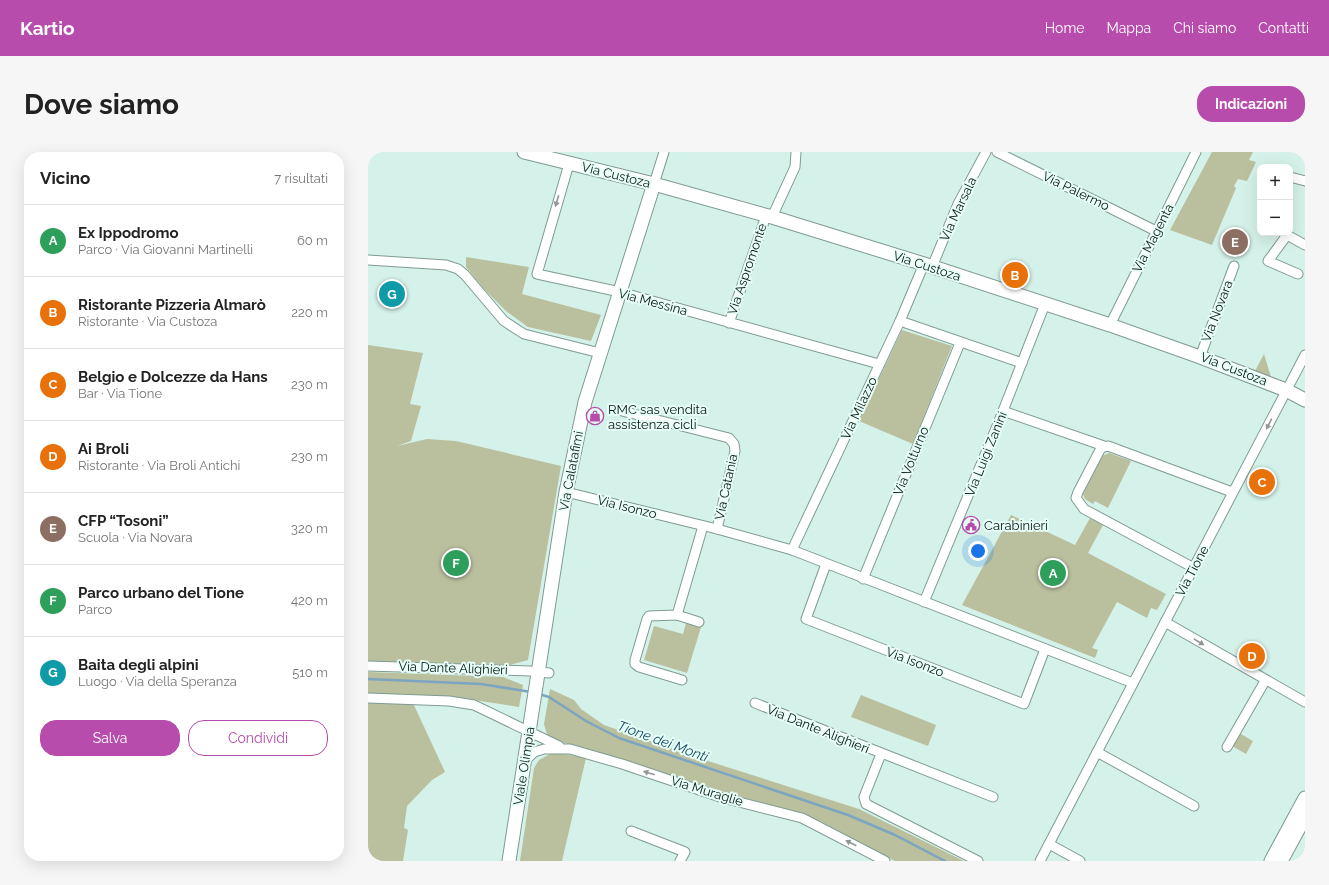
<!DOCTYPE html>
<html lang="it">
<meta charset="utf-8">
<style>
:root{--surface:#fff;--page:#f6f6f6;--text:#222;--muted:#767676;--line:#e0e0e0;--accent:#b84cac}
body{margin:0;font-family:Raleway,sans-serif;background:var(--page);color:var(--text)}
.controls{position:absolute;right:12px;top:12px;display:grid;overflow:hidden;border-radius:8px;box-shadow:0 4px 16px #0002}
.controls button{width:36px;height:36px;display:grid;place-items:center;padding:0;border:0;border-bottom:1px solid var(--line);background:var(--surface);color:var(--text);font:20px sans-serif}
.you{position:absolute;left:610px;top:399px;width:14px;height:14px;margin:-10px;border:3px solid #fff;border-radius:50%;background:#1a73e8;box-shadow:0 0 0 6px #1a73e833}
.badge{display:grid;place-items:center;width:26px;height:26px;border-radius:50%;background:var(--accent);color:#fff;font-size:13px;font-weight:700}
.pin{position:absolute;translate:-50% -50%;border:2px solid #fff;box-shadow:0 1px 4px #0006}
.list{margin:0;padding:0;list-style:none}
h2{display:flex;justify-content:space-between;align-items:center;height:52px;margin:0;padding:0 16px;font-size:17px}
h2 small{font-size:13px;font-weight:400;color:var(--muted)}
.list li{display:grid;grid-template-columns:26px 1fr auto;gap:12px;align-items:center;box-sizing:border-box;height:72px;padding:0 16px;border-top:1px solid var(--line)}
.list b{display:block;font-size:15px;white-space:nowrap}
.list p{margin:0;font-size:13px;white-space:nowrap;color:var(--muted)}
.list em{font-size:13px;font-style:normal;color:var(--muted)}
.actions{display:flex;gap:8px;padding:12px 16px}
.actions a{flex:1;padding:9px 0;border:1px solid var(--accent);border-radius:16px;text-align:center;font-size:14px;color:var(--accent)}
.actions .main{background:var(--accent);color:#fff}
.map{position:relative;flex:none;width:937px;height:709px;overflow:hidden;border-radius:16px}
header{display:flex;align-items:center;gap:24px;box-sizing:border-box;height:56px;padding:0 20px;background:var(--accent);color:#fff}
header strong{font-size:19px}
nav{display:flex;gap:22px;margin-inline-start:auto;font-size:14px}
.intro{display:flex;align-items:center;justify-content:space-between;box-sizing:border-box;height:96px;padding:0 24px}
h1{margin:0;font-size:28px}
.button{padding:10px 18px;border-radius:16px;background:var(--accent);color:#fff;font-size:14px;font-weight:700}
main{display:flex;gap:24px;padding:0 24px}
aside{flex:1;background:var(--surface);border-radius:16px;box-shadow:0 4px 16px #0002}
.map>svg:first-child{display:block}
</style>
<header>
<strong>Kartio</strong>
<nav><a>Home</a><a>Mappa</a><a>Chi siamo</a><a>Contatti</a></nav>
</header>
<div class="intro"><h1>Dove siamo</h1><a class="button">Indicazioni</a></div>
<main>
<aside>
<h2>Vicino<small>7 risultati</small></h2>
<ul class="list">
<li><span class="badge" style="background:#2e9e5b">A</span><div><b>Ex Ippodromo</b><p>Parco · Via Giovanni Martinelli</p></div><em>60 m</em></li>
<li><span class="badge" style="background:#e8710a">B</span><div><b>Ristorante Pizzeria Almarò</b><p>Ristorante · Via Custoza</p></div><em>220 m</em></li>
<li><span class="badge" style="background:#e8710a">C</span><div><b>Belgio e Dolcezze da Hans</b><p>Bar · Via Tione</p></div><em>230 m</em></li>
<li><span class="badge" style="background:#e8710a">D</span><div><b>Ai Broli</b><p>Ristorante · Via Broli Antichi</p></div><em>230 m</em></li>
<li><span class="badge" style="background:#8d6e63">E</span><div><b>CFP “Tosoni”</b><p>Scuola · Via Novara</p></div><em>320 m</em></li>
<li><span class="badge" style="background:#2e9e5b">F</span><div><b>Parco urbano del Tione</b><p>Parco</p></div><em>420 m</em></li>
<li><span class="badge" style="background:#0f9aa8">G</span><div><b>Baita degli alpini</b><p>Luogo · Via della Speranza</p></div><em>510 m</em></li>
</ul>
<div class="actions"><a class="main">Salva</a><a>Condividi</a></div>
</aside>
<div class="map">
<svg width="937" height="709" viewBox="0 0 937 709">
<rect width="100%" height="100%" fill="#d4f2e9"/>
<g fill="#babf9e">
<path d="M844,0H885L881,8L888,10L879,29L870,27L866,34L868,36L844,93L802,78Z"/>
<path d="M98,105L161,115L154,142L233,163L223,189L160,175L138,159L115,136L98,115Z"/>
<path d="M534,178L584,194L545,292L491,269Z"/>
<path d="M0,193L55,201L42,252L53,254L43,289L29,294L59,287L88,289L193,314L160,508L134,515L0,511Z"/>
<path d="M896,202L903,225L887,219Z"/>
<path d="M741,301L763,309L740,356L727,349L725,352L717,347L715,342L734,304Z"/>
<path d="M643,363L707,393L722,366L735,373L720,401L798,442L789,458L783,456L779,466L749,450L724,496L730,498L727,506L594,453Z"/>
<path d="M318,471L333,475L319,521L276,508L286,474L315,482Z"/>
<path d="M0,520L135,525L155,533L151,555L86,545L0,542Z"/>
<path d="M182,537L206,548L213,557L236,573L343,610L491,657L596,709H527L452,669L180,586L176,572Z"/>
<path d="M493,543L568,573L560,594L483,565Z"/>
<path d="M0,550L45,551L77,620L64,628L39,654L36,676L40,678L35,709H0Z"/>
<path d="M871,581L885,589L878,602L864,594Z"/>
<path d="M182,602H197L218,606L194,709H152L166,616L171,608Z"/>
</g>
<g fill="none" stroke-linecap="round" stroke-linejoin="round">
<g stroke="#7ca5c1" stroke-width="2.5">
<path d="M0,527L113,532L163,540"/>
<path d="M171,542L181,545L218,569L251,586L480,663L527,683L577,709"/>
</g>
<defs>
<g id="street">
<path d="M629,0L788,79"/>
<path d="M201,12L169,122L252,140L511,212"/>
<path d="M922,25L937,29"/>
<path d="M286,32L296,0"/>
<path d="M404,65L427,15L428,0"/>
<path d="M0,108L78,113L90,117L97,123L136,169L156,182L232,201"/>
<path d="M564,115L590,52L618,0"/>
<path d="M930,122L900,109L919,83L937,93"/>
<path d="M532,169L654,211"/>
<path d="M361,171L398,64"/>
<path d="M742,173L828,0"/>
<path d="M832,205L866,114"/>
<path d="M254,259L361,286L366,292L367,299L349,377"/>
<path d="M635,259L736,294"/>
<path d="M198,340L349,377L424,398L765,531"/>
<path d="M424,398L532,169L556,112"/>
<path d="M458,412L438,467L656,552L677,497"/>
<path d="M826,416L716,357L708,346L710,340L733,296L740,294L864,340"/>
<path d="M495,427L592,191"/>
<path d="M556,450L631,269L677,152"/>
<path d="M309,463L331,470"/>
<path d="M797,470L937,550"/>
<path d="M0,514L162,519L181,521"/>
<path d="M314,528L271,515L267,512V508L279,467L281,464L309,463L335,374"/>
<path d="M0,546L81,549L106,553L191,594"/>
<path d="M387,551L625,645"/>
<path d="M859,595L897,529"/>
<path d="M729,600L826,654"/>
<path d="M513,602L496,645L498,652L610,709"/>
<path d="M157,609L166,600L176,597H202L254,612L355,646L434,666L517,709"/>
<path d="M263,679L317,700L312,709"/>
<path d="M681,692L712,709"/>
<path d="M672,709L937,203"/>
</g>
<g id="secondary">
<path d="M156,0L286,32L404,65L556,112L742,173L832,205L918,238L937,248"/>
<path d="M141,709L198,340L217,250L286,32"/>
<path d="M903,709L937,646"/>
<path d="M913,709L937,665"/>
</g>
</defs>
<use href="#street" stroke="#7f9b93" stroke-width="11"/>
<use href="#secondary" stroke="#7f9b93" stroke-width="15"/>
<use href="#street" stroke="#fff" stroke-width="9"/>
<use href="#secondary" stroke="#fff" stroke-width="13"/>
</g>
<defs><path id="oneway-solid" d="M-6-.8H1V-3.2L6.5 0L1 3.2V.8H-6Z"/></defs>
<g fill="#929796">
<use href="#oneway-solid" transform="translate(189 49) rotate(107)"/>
<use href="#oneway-solid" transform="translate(901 272) rotate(117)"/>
<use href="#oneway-solid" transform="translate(831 490) rotate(31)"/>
<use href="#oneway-solid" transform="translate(281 621) rotate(-162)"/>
<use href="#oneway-solid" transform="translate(483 691) rotate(-153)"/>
</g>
<defs>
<symbol id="shop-ring" viewBox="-11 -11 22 22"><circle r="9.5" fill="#e6fef7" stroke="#b84cac" stroke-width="1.5"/><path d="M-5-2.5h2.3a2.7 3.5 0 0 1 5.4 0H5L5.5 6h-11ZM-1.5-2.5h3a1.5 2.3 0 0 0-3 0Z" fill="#b84cac"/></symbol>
<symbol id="civic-ring" viewBox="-11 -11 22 22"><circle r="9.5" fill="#e6fef7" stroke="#b84cac" stroke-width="1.5"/><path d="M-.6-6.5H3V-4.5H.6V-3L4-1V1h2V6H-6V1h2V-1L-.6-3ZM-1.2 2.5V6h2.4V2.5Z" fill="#b84cac"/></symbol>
</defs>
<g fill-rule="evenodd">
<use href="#shop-ring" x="217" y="254" width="20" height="20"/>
<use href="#civic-ring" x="593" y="363" width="20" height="20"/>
</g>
<g text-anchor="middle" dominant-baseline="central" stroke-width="4" stroke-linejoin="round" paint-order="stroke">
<g font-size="13" fill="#0d1815" stroke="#e6fef7">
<text transform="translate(248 23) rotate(14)">Via Custoza</text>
<text transform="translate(708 39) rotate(26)">Via Palermo</text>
<text transform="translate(590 57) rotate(-65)">Via Marsala</text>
<text transform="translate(785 86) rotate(-63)">Via Magenta</text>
<text transform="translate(559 114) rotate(18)">Via Custoza</text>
<text transform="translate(379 117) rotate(-71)">Via Aspromonte</text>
<text transform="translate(285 150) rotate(15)">Via Messina</text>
<text transform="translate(849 159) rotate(-69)">Via Novara</text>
<text transform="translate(866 217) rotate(21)">Via Custoza</text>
<text transform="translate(491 256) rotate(-65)">Via Milazzo</text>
<text transform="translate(618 302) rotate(-68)">Via Luigi Zanini</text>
<text transform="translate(543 309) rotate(-68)">Via Volturno</text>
<text transform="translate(203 319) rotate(-79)">Via Calatafimi</text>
<text transform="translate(358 335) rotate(-78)">Via Catania</text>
<text transform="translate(259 355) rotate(14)">Via Isonzo</text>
<text transform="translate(824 419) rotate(-62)">Via Tione</text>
<text transform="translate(547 510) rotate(21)">Via Isonzo</text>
<text transform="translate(85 516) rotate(2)">Via Dante Alighieri</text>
<text transform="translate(450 577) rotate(22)">Via Dante Alighieri</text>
<text transform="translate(156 614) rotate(-81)">Viale Olimpia</text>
<text transform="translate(339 639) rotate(17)">Via Muraglie</text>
</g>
<g font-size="13" fill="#0d1815" stroke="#e6fef7" text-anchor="start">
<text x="240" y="257">RMC sas vendita<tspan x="240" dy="15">assistenza cicli</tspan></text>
<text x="616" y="373">Carabinieri</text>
</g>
<g font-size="14" font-style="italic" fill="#154765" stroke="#e6fef7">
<text transform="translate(295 589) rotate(20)">Tione dei Monti</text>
</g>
</g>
</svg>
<div class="controls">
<button>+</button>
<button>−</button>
</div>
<div class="you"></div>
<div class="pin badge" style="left:685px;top:421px;background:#2e9e5b">A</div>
<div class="pin badge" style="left:647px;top:123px;background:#e8710a">B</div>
<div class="pin badge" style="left:894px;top:330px;background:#e8710a">C</div>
<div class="pin badge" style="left:884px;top:504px;background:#e8710a">D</div>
<div class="pin badge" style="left:867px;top:90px;background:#8d6e63">E</div>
<div class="pin badge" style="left:88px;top:411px;background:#2e9e5b">F</div>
<div class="pin badge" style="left:24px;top:142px;background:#0f9aa8">G</div>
</div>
</main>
